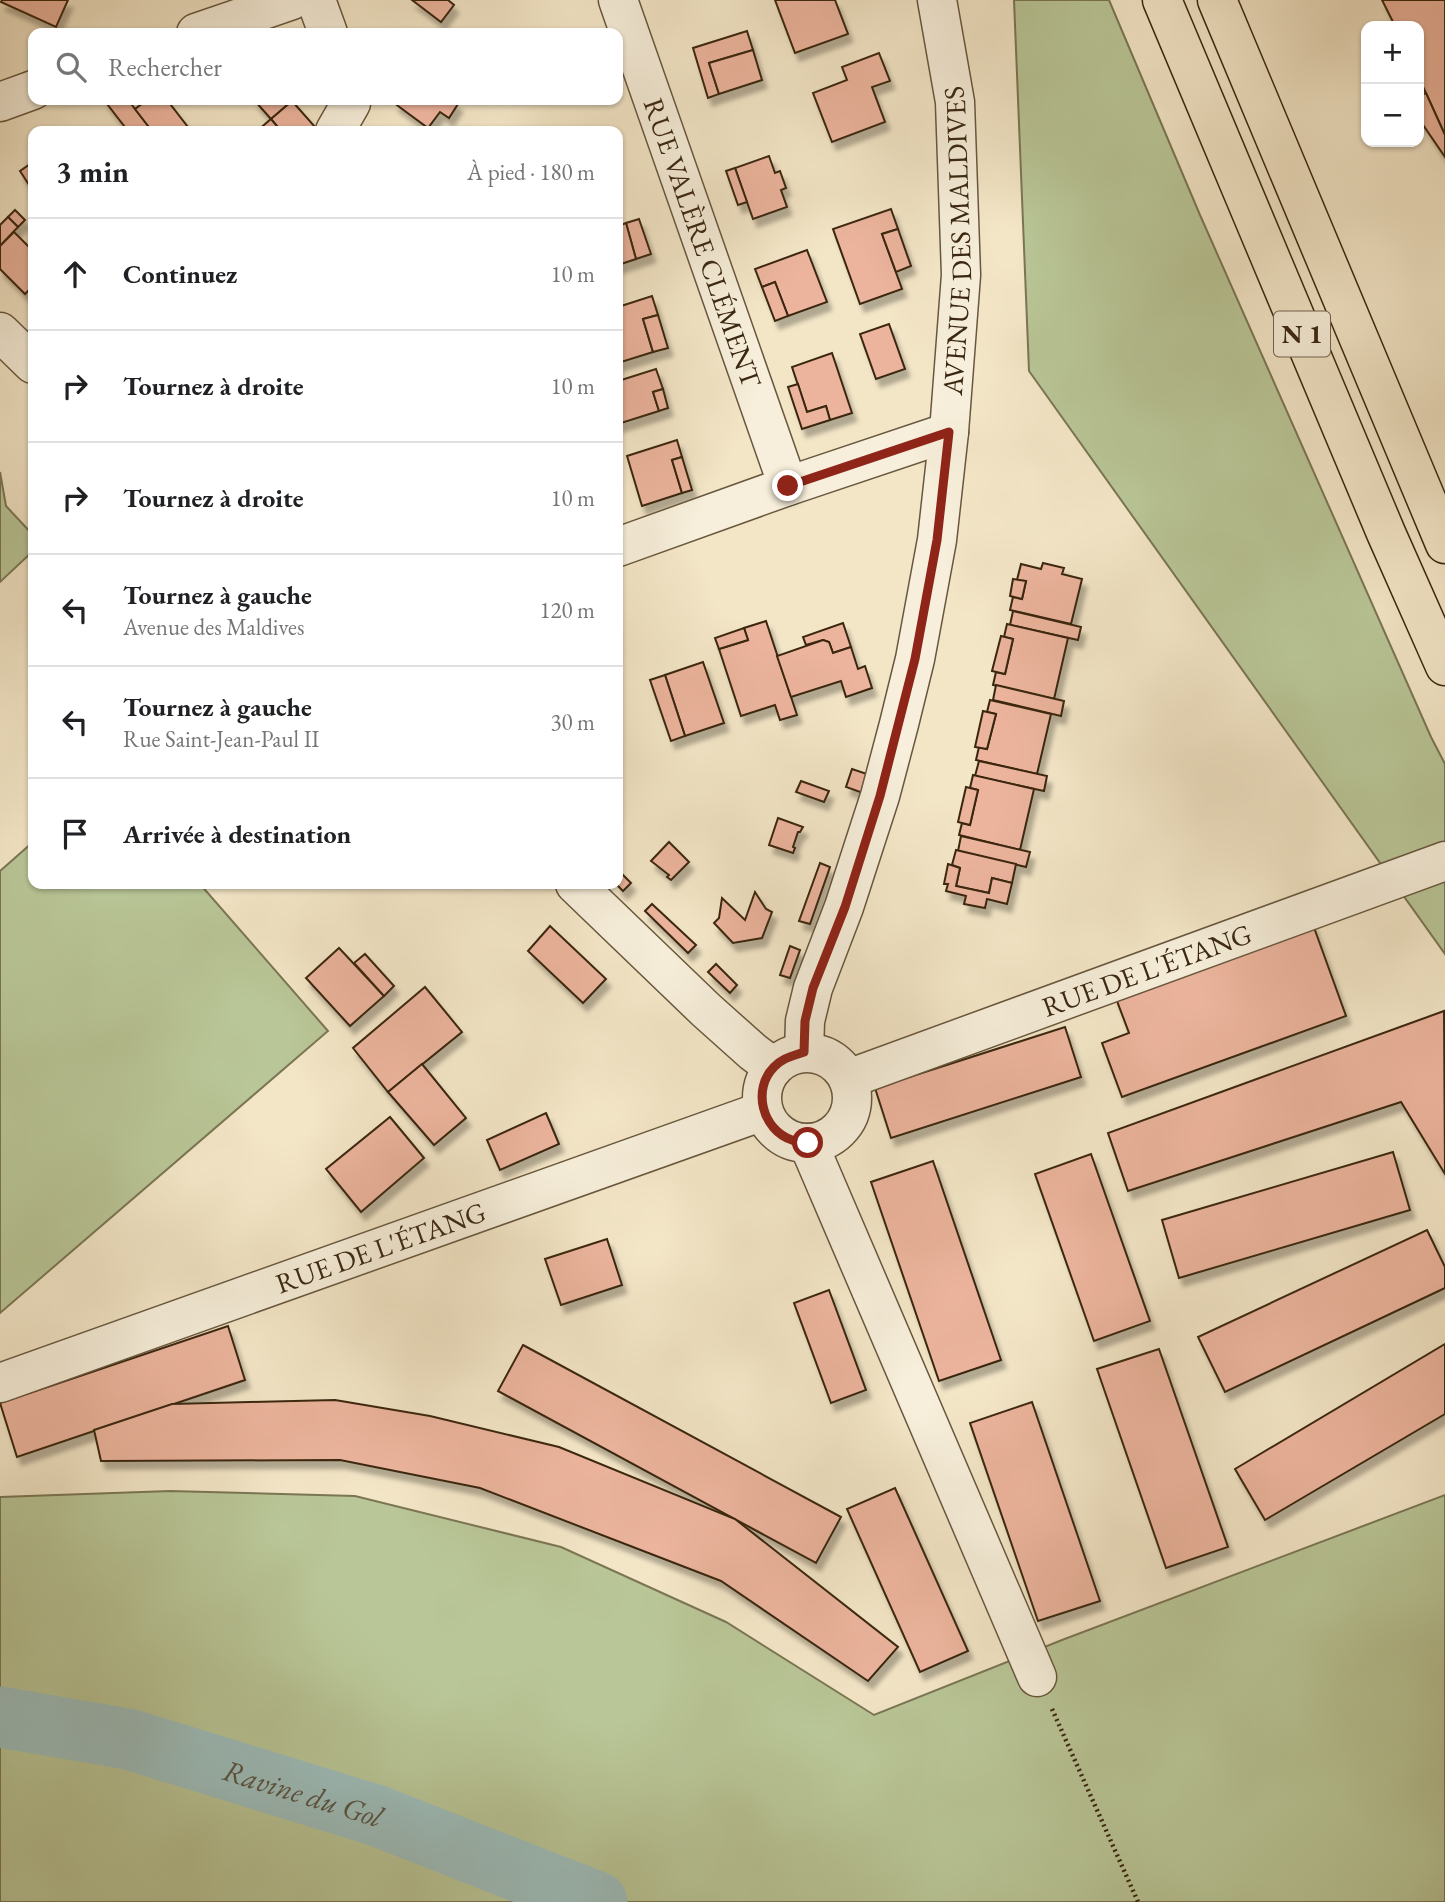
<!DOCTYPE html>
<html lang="fr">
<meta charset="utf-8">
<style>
:root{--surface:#fff;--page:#f6f6f6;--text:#202124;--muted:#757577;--line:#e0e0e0}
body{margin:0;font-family:"EB Garamond",serif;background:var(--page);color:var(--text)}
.controls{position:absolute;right:21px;top:21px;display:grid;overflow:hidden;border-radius:14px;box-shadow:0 2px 5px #0004}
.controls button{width:63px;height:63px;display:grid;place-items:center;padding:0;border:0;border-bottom:2px solid var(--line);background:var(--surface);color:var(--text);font:35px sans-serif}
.stop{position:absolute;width:21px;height:21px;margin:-16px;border:5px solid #8f2418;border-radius:50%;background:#fff}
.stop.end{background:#8f2418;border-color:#fff;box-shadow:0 2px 7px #0008}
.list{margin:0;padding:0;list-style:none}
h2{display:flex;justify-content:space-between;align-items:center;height:91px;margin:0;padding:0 28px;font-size:30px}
h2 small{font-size:23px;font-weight:400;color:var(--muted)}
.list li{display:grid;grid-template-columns:46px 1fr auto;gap:21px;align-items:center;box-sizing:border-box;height:112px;padding:0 28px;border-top:2px solid var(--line)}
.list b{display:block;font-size:26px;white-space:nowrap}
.list p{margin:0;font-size:23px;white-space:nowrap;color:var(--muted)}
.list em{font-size:23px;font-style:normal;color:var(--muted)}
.icon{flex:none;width:38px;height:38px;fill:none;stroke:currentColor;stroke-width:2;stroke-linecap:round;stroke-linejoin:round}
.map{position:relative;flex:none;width:1445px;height:1902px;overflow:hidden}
.search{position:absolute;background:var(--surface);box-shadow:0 2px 5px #0004;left:28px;top:28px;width:595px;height:77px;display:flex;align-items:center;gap:18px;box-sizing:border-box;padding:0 24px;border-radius:14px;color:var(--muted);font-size:26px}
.panel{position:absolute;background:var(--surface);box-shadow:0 2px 5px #0004;left:28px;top:126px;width:595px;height:763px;border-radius:14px}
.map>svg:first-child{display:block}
</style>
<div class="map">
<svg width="1445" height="1902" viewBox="0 0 1445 1902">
<defs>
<filter id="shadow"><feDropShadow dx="4.5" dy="8" stdDeviation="2" flood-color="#0004"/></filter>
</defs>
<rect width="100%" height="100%" fill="#f3e6c7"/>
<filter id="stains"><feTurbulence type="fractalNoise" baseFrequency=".00286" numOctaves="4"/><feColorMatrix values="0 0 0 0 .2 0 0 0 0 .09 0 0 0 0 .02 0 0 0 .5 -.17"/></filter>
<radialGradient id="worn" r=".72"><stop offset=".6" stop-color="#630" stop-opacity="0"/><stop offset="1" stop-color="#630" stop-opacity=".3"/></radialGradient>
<g fill="#b9c697" stroke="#7a7654" stroke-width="2">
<path d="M1014,0H1109L1200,215L1431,737L1445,764V954L1029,371Z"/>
<path d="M0,472L6,506L33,535V551L0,582Z"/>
<path d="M33,842V884H200L328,1031L0,1313V871Z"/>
<path d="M170,1491L355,1496L561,1547L726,1622L874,1715L1062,1640L1445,1495V1902H0V1497Z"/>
</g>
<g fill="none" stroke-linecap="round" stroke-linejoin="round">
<path stroke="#9dbebc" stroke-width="61" id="s1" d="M0,1717L128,1739L375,1815L597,1902"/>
</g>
<g fill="#ecb49d" stroke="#3a2711" stroke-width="2" filter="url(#shadow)">
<path d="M2,0H68L56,27L1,2Z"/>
<path d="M412,0H448L454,5L441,22Z"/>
<path d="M775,0H835L848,34L795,53Z"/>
<path d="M1382,0H1445V135L1419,78V26H1395Z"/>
<path d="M747,31L753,50L709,63L719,94L708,98L693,48Z"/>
<path d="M753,50L762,80L719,94L709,63Z"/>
<path d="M879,53L890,81L872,87L885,122L832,142L813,93L847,80L842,67Z"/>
<path d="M1426,93L1445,135V157L1419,119V96Z"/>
<path d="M104,100H128L152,131H128Z"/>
<path d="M147,100H167L191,131H152L135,109Z"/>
<path d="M254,100H292V101L271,119Z"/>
<path d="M397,100H452L458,104L449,118L440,112L428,128L394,103Z"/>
<path d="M292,101L316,128L312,131H281L271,119Z"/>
<path d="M271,119L281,131H257Z"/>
<path d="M769,156L775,173L780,171L786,188L781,190L787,207L753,219L735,168Z"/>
<path d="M33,162V191L20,171Z"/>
<path d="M735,168L747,202L738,205L726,171Z"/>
<path d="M891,209L898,229L882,234L902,289L860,304L833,229Z"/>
<path d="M15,210L25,220L18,227L8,217Z"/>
<path d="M8,217L18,227L0,246V225Z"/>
<path d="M639,219L651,254L636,259L626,223Z"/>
<path d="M626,223L636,259L618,265V226Z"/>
<path d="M898,229L911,266L896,272L882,234Z"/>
<path d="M14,232L33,251V286L25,294L0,269V246Z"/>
<path d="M807,250L827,302L788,316L775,282L762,287L755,269Z"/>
<path d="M775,282L788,316L775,321L762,287Z"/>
<path d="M652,296L658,315L643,319L653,352L618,363V307Z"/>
<path d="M658,315L668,348L653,352L643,319Z"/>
<path d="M889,324L905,369L876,379L860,334Z"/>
<path d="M832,353L852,413L830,420L826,406L807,412L792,367Z"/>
<path d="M656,369L663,389L653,392L659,411L618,424V381Z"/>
<path d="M798,384L807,412L826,406L830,420L802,429L788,387Z"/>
<path d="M663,389L668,408L659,411L653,392Z"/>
<path d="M677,440L682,457L672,460L682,493L642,506L627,456Z"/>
<path d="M682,457L692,490L682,493L672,460Z"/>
<path d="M1043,563L1064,568L1062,574L1082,579L1071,624L1010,610L1013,597L1022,599L1026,581L1017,580L1021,564L1041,569Z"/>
<path d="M1013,579L1026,581L1022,599L1010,596Z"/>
<path d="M1013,611L1081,627L1078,640L1010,625Z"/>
<path d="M766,621L797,715L780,720L775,705L741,716L719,649L748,640L744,628Z"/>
<path d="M843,623L851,647L833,653L829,642L823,640L806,645L803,637Z"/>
<path d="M1007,624L1068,638L1054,699L993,685L996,672L1005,674L1013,639L1004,637Z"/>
<path d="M744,628L748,640L719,649L715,638Z"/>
<path d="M1001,636L1013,639L1005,674L992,671Z"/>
<path d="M823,640L829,642L833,653L851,647L858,669L865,666L872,688L846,697L841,681L791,697L777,656Z"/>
<path d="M703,662L724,723L685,736L665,675Z"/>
<path d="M665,675L685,736L671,741L650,680Z"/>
<path d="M996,685L1064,701L1061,716L993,700Z"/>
<path d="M990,700L1051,714L1037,774L976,760L979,747L987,749L996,714L987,712Z"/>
<path d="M983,711L996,714L987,749L975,747Z"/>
<path d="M979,761L1047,776L1044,791L975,776Z"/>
<path d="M852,769L870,775L863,793L846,787Z"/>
<path d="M973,775L1034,789L1020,850L959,835L962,823L970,825L978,790L970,788Z"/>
<path d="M801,781L829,791L824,802L796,792Z"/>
<path d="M966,787L978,790L970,825L958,822Z"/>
<path d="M778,818L803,827L800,832H798L793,847L795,848L793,853L769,845Z"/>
<path d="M961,836L1030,852L1026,867L958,851Z"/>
<path d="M669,842L689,862L671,880L667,877L669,875L651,861Z"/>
<path d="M956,850L1016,864L1012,883L992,878L989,893L956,886L960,868L952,865Z"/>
<path d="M820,863L830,867L810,924L799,921Z"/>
<path d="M948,864L960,868L956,886L989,893L992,878L1012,883L1007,904L987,899L985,908L964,904L966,896L946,891L948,884H944Z"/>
<path d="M618,870L631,883L623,891L616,884H618Z"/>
<path d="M755,892L766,909L772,912L762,938L733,943L714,923L719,918L722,898L745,920Z"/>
<path d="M652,904L696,945L688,953L645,911Z"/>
<path d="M1312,922L1346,1016L1122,1097L1102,1043L1129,1033L1114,993Z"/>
<path d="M550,926L606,979L583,1003L528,951Z"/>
<path d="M790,946L800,950L790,978L780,975Z"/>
<path d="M339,948L384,996L350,1026L306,978Z"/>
<path d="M365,954L394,986L384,996L354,963Z"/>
<path d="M716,964L737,985L730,993L708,972Z"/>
<path d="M425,987L462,1032L388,1092L353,1048Z"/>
<path d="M1444,1011L1445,1174L1401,1102L1128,1191L1108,1133Z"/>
<path d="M1065,1027L1081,1077L891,1138L875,1088Z"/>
<path d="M422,1064L466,1118L434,1145L388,1092Z"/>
<path d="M546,1113L559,1144L500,1170L487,1140Z"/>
<path d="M390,1117L424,1158L361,1212L326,1169Z"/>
<path d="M1393,1152L1410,1210L1179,1278L1162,1220Z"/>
<path d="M1091,1154L1150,1321L1094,1341L1035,1174Z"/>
<path d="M933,1161L1001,1360L939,1381L871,1182Z"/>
<path d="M1427,1230L1445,1267V1288L1225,1392L1198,1337Z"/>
<path d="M607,1239L622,1285L561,1305L545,1259Z"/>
<path d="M829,1290L866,1390L831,1403L794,1303Z"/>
<path d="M228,1326L245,1380L17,1457L0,1403Z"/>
<path d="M1445,1344V1414L1265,1520L1235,1469Z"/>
<path d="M523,1345L841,1517L816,1563L498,1391Z"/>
<path d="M1159,1349L1228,1547L1166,1568L1097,1369Z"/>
<path d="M335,1400L430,1416L559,1447L735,1519L898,1647L868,1681L721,1581L480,1488L340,1460L101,1461L94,1430L172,1404Z"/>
<path d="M1032,1402L1100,1601L1038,1621L970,1423Z"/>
<path d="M895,1488L968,1651L920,1672L847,1509Z"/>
</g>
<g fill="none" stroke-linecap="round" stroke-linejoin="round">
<defs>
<g id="minor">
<path d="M316,0L328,33"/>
<path id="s2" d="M618,0L788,486"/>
<path d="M196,33L292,0"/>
<path d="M0,102L33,90"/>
<path d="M335,131L351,103L350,100"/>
<path d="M0,332L33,364"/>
<path d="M618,547L788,486L949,432"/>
<path d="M575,884L706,1010L753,1052L773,1067"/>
<path id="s3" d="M804,1052L805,1021L813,988L844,907L880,796L899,724L915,659L937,540L949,432L961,275L955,102L937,0"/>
<circle cx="807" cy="1098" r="45"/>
<path id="s4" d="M848,1079L1445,861"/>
<path d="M808,1143L1037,1677"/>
<path id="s5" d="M0,1383L763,1111"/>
</g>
<g id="trunk">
<path d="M1162,0L1386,533L1445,666"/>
<path d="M1217,0L1445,544"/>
</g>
</defs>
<use href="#minor" stroke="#68573e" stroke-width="41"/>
<use href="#trunk" stroke="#3a2711" stroke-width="41"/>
<path stroke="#3a2711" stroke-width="4.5" stroke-dasharray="2 3.5" stroke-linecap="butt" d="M1052,1709L1138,1902"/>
<use href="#minor" stroke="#f7efdb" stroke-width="38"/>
<use href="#trunk" stroke="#f3e6c7" stroke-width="38"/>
</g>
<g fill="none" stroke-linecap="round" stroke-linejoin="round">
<path stroke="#8f2418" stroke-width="9" d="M788,486L949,432L937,540L915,659L880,796L845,907L813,988L805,1021L804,1052C793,1056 782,1058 774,1067C752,1089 762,1130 792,1140C797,1142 803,1142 808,1143"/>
</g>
<g text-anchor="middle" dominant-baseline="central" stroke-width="6" stroke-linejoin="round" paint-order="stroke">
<rect fill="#f7efdb" stroke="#73634e" stroke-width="2" x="1274" y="311.5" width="56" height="45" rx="5"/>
<g font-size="26" font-weight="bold" fill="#3a2711">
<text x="1302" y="334">N 1</text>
</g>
<g font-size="28" fill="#3a2711" stroke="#f7efdb">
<text stroke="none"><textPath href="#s3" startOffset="831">AVENUE DES MALDIVES</textPath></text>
<text stroke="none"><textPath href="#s2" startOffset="257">RUE VALÈRE CLÉMENT</textPath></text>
<text stroke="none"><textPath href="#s4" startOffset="318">RUE DE L'ÉTANG</textPath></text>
<text stroke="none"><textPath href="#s5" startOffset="404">RUE DE L'ÉTANG</textPath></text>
</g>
<g font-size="30" font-style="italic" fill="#585444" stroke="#f7efdb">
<text stroke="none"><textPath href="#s1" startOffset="313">Ravine du Gol</textPath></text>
</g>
</g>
<rect width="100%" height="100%" filter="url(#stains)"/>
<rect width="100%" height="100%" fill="url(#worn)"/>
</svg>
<div class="controls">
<button>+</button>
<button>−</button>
</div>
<div class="stop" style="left:808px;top:1143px"></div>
<div class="stop end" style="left:788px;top:486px"></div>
<div class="search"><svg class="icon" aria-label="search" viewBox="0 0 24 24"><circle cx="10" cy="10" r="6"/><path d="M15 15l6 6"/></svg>Rechercher</div>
<section class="panel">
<h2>3 min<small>À pied · 180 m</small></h2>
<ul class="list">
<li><svg class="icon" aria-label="ahead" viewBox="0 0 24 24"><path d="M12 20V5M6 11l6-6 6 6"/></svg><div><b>Continuez</b></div><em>10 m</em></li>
<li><svg class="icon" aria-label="right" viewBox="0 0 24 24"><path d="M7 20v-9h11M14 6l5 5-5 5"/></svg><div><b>Tournez à droite</b></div><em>10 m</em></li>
<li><svg class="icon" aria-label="right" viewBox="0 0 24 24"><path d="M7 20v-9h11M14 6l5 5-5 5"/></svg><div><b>Tournez à droite</b></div><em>10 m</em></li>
<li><svg class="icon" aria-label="left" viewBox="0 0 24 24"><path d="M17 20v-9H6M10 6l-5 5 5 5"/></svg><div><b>Tournez à gauche</b><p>Avenue des Maldives</p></div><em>120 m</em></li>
<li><svg class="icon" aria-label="left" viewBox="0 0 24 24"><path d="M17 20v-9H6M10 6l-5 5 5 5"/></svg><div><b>Tournez à gauche</b><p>Rue Saint-Jean-Paul II</p></div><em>30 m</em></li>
<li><svg class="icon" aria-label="arrive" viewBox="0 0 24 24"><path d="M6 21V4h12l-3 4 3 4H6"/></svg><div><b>Arrivée à destination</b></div></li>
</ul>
</section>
</div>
